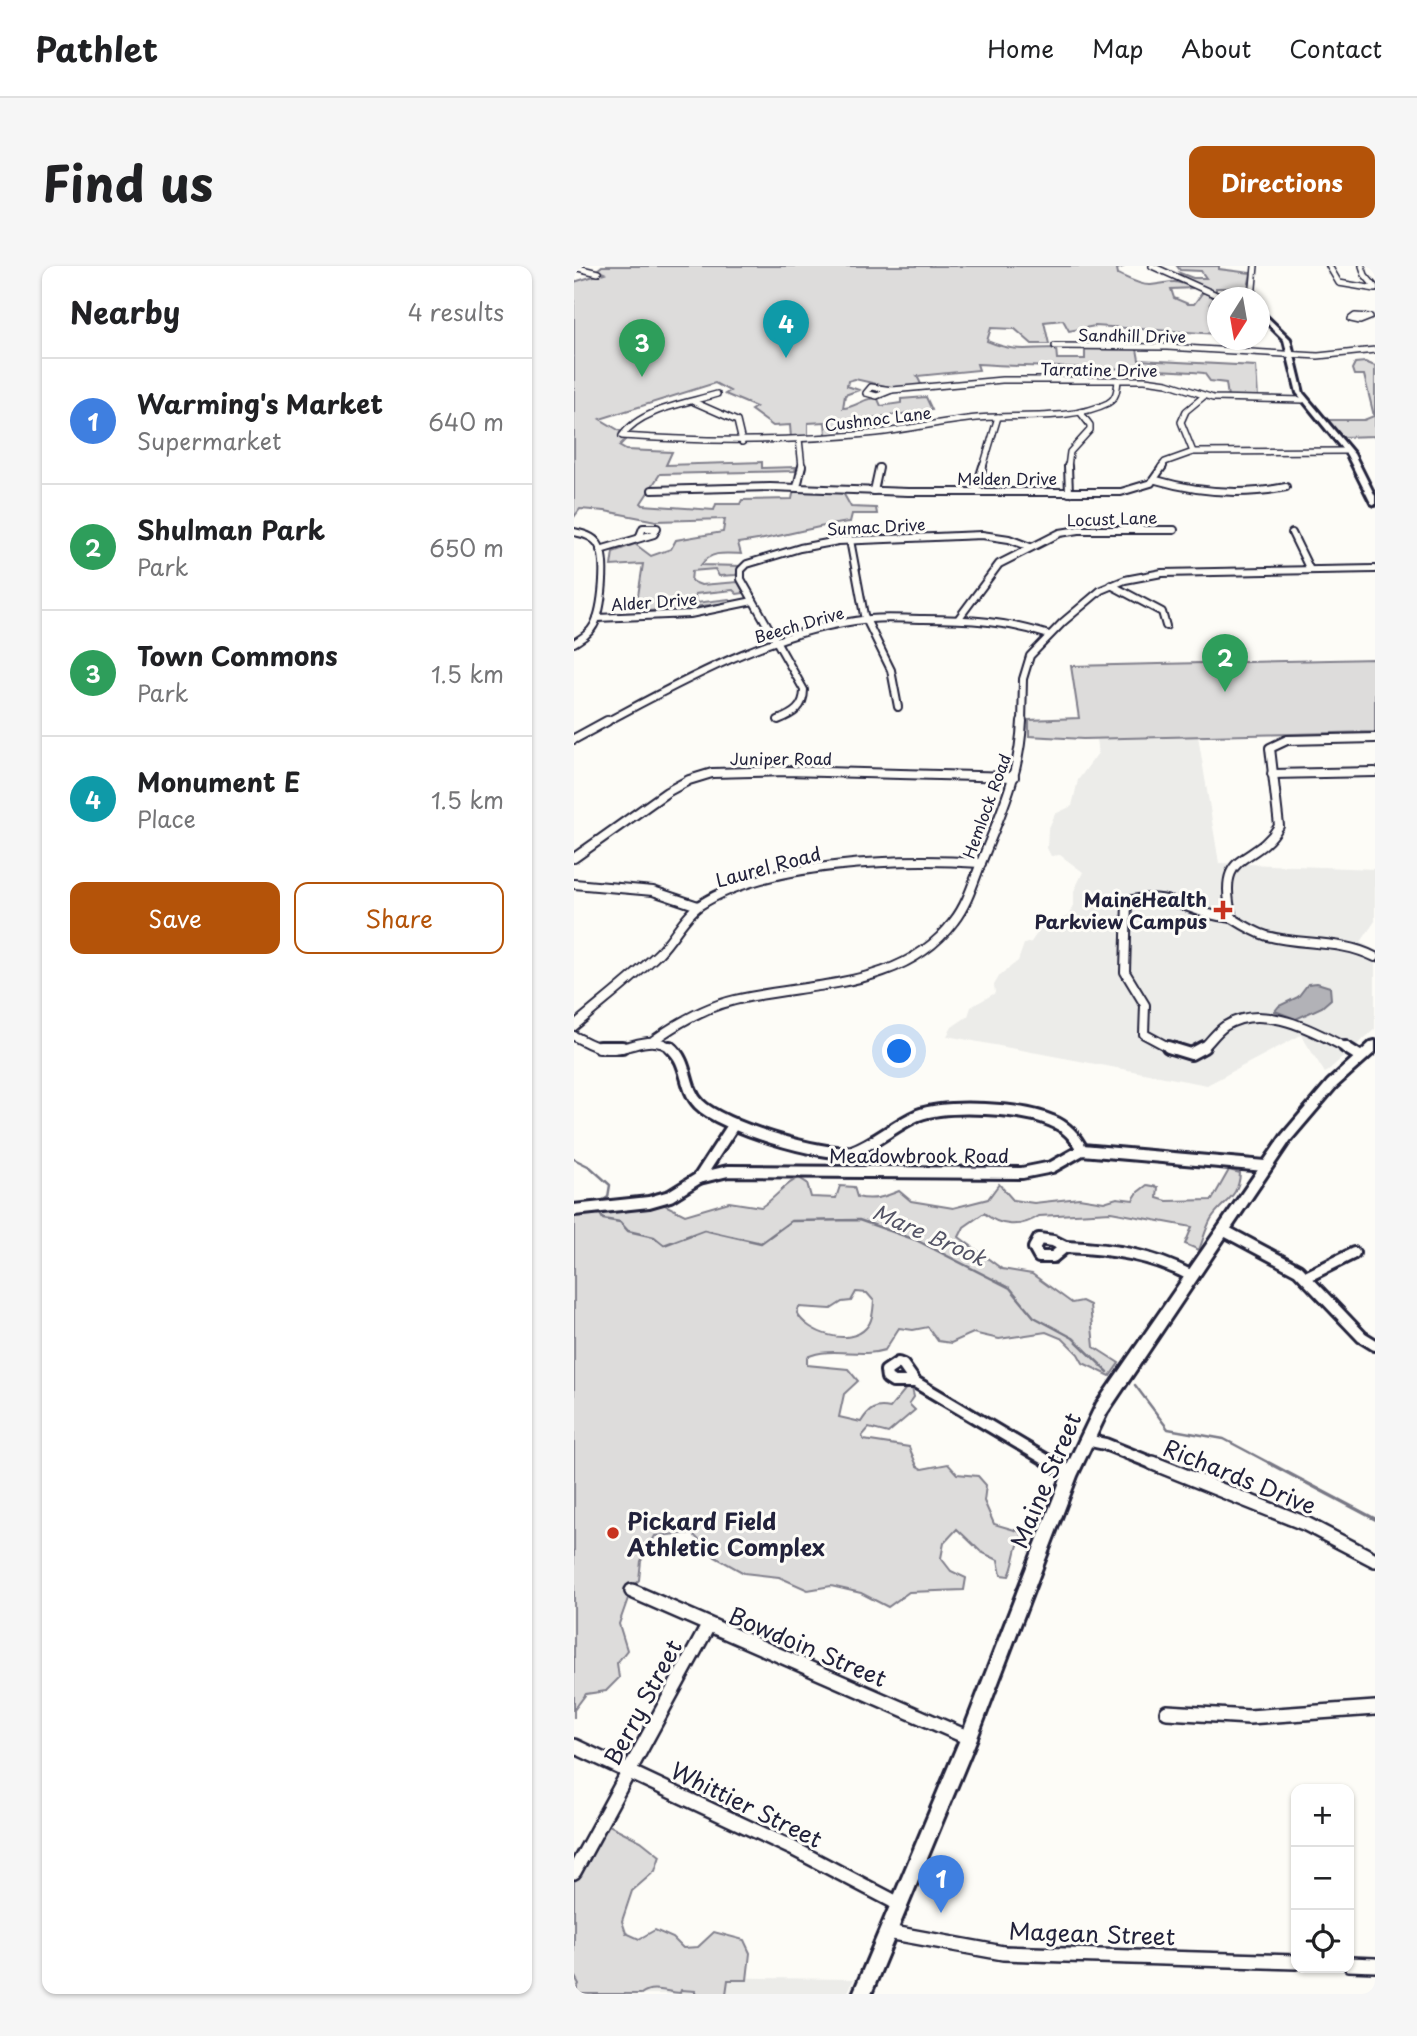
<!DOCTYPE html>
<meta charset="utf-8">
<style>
:root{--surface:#fff;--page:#f6f6f6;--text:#202124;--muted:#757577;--line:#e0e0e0;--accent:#b45309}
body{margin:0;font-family:"Playpen Sans",sans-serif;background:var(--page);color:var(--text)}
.controls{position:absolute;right:21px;bottom:21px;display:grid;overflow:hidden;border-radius:14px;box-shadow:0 2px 5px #0004}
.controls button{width:63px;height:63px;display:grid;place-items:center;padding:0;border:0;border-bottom:2px solid var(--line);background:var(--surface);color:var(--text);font:35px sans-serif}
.compass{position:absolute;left:633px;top:21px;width:63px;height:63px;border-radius:50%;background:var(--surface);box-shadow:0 2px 5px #0004;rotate:191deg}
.you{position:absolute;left:326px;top:786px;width:24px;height:24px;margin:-18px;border:5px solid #fff;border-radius:50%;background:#1a73e8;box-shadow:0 0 0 10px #1a73e833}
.badge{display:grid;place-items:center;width:46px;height:46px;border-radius:50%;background:var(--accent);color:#fff;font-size:23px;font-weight:700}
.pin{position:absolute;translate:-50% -58px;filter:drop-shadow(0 2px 4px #0008)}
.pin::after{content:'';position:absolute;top:37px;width:24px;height:21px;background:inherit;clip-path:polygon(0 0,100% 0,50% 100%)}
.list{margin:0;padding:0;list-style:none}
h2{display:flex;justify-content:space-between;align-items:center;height:91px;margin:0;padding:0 28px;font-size:30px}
h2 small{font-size:23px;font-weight:400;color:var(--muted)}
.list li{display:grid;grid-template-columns:46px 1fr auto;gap:21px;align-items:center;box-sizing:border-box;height:126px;padding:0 28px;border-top:2px solid var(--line)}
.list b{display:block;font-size:26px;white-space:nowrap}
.list p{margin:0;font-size:23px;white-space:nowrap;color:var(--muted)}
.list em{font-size:23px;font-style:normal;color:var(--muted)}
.actions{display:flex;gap:14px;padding:21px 28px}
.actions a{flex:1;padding:16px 0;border:2px solid var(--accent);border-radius:14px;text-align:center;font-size:24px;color:var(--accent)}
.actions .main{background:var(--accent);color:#fff}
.icon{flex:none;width:38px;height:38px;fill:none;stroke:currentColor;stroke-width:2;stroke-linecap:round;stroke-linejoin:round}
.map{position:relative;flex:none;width:801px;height:1728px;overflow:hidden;border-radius:14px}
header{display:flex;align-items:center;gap:42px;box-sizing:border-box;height:98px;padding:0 35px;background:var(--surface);border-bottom:2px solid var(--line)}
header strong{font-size:33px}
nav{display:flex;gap:38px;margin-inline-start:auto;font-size:24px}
.intro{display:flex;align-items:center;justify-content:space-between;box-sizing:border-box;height:168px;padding:0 42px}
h1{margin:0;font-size:49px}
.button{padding:18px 32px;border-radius:14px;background:var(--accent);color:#fff;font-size:24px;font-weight:700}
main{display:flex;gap:42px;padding:0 42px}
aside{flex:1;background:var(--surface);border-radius:14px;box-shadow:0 2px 5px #0004}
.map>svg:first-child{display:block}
</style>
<header>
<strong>Pathlet</strong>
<nav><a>Home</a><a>Map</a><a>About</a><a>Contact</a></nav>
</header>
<div class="intro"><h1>Find us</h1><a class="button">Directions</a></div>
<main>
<aside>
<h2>Nearby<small>4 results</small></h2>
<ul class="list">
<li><span class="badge" style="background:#3f7fe0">1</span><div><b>Warming's Market</b><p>Supermarket</p></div><em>640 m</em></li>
<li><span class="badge" style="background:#2e9e5b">2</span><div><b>Shulman Park</b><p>Park</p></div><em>650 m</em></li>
<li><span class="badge" style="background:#2e9e5b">3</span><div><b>Town Commons</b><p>Park</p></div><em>1.5 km</em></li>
<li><span class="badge" style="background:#0f9aa8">4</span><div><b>Monument E</b><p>Place</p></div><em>1.5 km</em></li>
</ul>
<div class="actions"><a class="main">Save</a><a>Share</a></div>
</aside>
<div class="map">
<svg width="801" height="1728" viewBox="0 0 801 1728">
<rect width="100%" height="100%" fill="#fdfcf7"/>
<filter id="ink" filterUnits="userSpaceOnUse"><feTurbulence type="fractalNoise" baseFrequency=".0143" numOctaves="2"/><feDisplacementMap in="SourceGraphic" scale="14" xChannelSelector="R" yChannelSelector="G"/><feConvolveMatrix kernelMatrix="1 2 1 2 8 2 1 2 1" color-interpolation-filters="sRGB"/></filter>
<g filter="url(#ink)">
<g fill="#ecece9">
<path d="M624,470L645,597L801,603V655L787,676L801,685V763L751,807L727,769L633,819L373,770L378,761L394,750L397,741L421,727L420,719L426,709L444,695L450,678L457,676L466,663L494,650L500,639V625L509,606L486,589L477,590L473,582L474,564L481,548L498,540L504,514L524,487L522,473Z"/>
<path d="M0,1710L280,1713L273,1728H0Z"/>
</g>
<g fill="#dddcdb" stroke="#807f8b" stroke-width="2" fill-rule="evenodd">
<path d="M28,0H551L543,3L544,8C553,12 567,20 577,19C597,17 599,12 620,22L597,23L600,32L614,38H620L629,26L641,31L636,38L643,40V68L521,60L495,65L489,54L470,56L475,78H458L441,63L417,62L413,75C442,87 453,82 482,82L483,93H511V82L563,83L565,94L682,100L684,132L654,131L652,117L636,115L630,107C554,100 479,103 403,98L405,104L343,110L348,120L320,122L281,113L274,115L273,120L285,124L271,129L269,142C282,142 291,130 304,133L307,140L327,137V133L352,131L358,144L267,156L268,168L252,169L251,156L234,157V171L217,172L216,159L199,160L177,144L182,141L151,128L156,125L141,117L26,153L46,165L45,171L51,174L45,180L52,184L98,186L92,199L188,196V202L222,201L221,205L86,208L67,237L69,239L140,244L142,238H166L168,234L218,233L220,223L268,225L277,241L302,242L303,248H278L276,256C238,260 202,273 164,277L167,288C151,287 136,285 127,299L167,300L162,309L145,310L141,303L118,305L117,315L127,319L164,316L170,327L163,328L159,324L121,328L122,337L155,333L158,337L75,345L63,336L69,298L37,300L39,286L61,278L77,290L97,283L102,274L149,266L151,253L82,255L31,245L6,243L0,251V16L30,7L23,4Z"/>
<path d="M603,0H645V3L677,7L674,22H642V26L610,13L606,7L619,12H632L627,5L606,4Z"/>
<path d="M791,96L801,100V170L768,171L751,154H790L800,150L790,109H780L778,103L781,97Z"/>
<path d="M801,393V466L509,473L455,470V454L505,452L497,400Z"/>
<path d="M655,904L666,907C665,933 648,935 637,953C632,962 629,974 625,984L611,978L618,961L537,946L465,950C447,962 426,961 410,947L390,961L385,971L428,1003L458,1008L498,1037L508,1035L516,1039L520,1081L545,1097L536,1110L509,1097L504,1088L489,1073L472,1066L425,1073L399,1067L377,1077L364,1075L354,1061L339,1064L325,1062L311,1084C285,1092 258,1080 233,1091V1099L274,1103L284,1115L270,1128L265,1151L287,1156C295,1143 301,1139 316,1142L333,1121L338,1122L340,1131L335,1138L341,1144L314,1167L295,1162L288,1170L290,1174L335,1181L343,1200L348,1203L374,1198L383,1208L404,1210L412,1219L410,1235L420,1258L444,1265L449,1269C440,1281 442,1296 435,1310L427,1309L424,1294L407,1286L383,1263L370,1277L367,1292L377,1305L392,1312L390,1324L335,1326L314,1341L287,1327L257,1320L234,1324L205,1311L170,1307L141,1291L118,1267L81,1270L67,1295L65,1314L58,1321L45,1358L53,1384L43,1397L45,1412L32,1425L12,1428L0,1444V1452V949C30,943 60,947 89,938L111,949L155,936L187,941C202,932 212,916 225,912L233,917L237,931L262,932L266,920L280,921L283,931C299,935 311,931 325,925L337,935L379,942L414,933L425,918L439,934L460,937L505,932L530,936L543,932L559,934L564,926L573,919L584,921L583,932L593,935L638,934ZM282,1026L293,1027L300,1035C299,1044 299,1055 292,1062C275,1081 233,1067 223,1047L225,1041L257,1043L268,1036L277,1035Z"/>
<path d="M33,1558L67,1575L86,1590L81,1605L58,1625L48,1655L52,1667L65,1673L81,1664L99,1672L109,1682L124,1681L140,1666L170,1674L176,1687L173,1714H154L152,1728H121V1725L107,1724L106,1727C92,1726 78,1719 67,1728H0L5,1718L0,1709V1616Z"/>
</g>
<path fill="#b2b2b7" stroke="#787885" stroke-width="2" d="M743,717L756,721L757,733L748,741L722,753L701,745L705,740L724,731L734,718Z"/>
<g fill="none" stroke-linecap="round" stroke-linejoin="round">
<g stroke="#787885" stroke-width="2.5">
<path d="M0,893L16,901L36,919L34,931L28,935"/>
<path d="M25,946L29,953L46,956L54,965L80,971L90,979L130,964L187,977L217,955L285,954L342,974L436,1022L460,1051L499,1072L534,1106"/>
<path d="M561,1119L594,1163L650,1173L699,1199"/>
</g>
<path stroke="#787885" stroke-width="3.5" d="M695,1197L801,1253"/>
<defs>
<g id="minor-far4">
<path d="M578,0L649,32"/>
<path d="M755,0L765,17L801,23"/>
<path d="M788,0L791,9L801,21"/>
<path d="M0,1L24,7"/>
<path d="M678,32L681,0"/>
<path d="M781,50L796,51L786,55L777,53Z"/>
<path d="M481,80L593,81L744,90L801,84"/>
<path d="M297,121L318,124L303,130L292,127Z"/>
<path d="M318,124L428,114H571L593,117L639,132L729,134"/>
<path d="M143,128C114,137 66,143 48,170C133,176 218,176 303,167C336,163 369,155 403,152C442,148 499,155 534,137C543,132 543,123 544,114"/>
<path d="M120,136L163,155L168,176"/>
<path d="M225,173L228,201"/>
<path d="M619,186L607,156L612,145L629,131"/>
<path d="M409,201L424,151"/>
<path d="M494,201L496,186L516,164V159L506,146"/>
<path d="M587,201L591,196L619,186L773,185"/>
</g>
<g id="minor-far3">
<path d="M494,200L495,227"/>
<path d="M582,214C626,227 667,230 712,221"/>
<path d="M223,221L228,200"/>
<path d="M78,224L196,221L334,226H547L577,217L589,200"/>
<path d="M300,225L305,202"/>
<path d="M401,226L409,200"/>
<path d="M0,266C9,268 19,270 24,278C34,293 28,344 20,359C16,367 8,372 0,377"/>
<path d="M718,267L736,304"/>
<path d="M276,274L290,349L317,404L324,441"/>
<path d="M26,284L80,268L83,262H69L65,272"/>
<path d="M537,319L588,346L592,360"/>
<path d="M23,352L116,348L179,335"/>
<path d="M385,352L425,298L486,267L505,264H600"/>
<path d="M204,454C219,448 230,442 230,424L167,313V304L173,298L226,282L264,275L408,269L435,273L456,281"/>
<path d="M30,457C113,413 201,363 296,353C314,351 332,353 349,353C393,353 433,355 475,369"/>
<path d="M448,457L449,413L456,390L489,356L527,324L551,314L588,307L801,303"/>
</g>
<g id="minor-far2">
<path d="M801,472L713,474L696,482L705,560C681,602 641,581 658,652C669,659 680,666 693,670C729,680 766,673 801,691"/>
<path d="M0,473L33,455"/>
<path d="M698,508L801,506"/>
<path d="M0,592L93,526L115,514L138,507L213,505L440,511"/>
<path d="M0,618L79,625L124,640"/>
<path d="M0,760C28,736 58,713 85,687C99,673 110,650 126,639C192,595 330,592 407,597"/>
<path d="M0,770C10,775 21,782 32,783C57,785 75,766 98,783"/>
<path d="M80,774C105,756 131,741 161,734C236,716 329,724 380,655C395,636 401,610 411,587C429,542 446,505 448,455"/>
<path d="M598,783L570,768L571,739L551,706L553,635C599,624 616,649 658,652"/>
<path d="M628,783C636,776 642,766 651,760C688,736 741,765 774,783"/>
</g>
<g id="minor-far1">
<path d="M25,781H48"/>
<path d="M96,781C115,796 109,822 125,838C146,860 249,891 278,886C302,877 321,859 344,849C373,838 450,842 478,855C491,860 502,871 508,884"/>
<path d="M594,781L617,788L630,781"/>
<path d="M771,781L787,791"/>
<path d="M125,912L160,858"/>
<path d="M0,944L75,936L96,930L125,912L154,905L448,907L478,901L508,884L691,900"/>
<path d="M649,964L724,1004L788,1071L801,1079"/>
<path d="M465,973L479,975L491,981L479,991H465L460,982Z"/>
<path d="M491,981C538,983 576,988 618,1010"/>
<path d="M732,1011L780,987"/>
<path d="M324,1097L329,1099L341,1116H319L313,1112L312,1105Z"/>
<path d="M341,1116L481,1199"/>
<path d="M512,1174L531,1178L583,1199"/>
</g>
<g id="minor">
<path d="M478,1197L496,1208"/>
<path d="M579,1197L732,1258L801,1294"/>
<path d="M58,1325L395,1472"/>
<path d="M593,1446L675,1451L801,1442"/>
<path d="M0,1480L218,1582L325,1638"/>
<path d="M0,1606L134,1360"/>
<path d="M314,1666L429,1687L722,1696"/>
<path d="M775,1698L801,1699"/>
</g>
<g id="tertiary">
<path d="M685,43L716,73L729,127L780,188L801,230V239L797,237L773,189L723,127L710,74L685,49Z"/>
<path d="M801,775V786L762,821L716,875L533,1147L503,1210L403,1472L297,1728H279L387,1471L489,1208L523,1137L708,869L754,815L797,776Z"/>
</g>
</defs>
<use href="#minor-far4" stroke="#22223b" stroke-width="8"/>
<use href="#minor-far3" stroke="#22223b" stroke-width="10"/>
<use href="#minor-far2" stroke="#22223b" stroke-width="12"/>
<use href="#minor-far1" stroke="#22223b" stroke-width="16"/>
<use href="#minor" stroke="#22223b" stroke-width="18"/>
<use href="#tertiary" stroke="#22223b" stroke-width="6"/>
<use href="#minor-far4" stroke="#fdfcf7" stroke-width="5"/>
<use href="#minor-far3" stroke="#fdfcf7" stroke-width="6"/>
<use href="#minor-far2" stroke="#fdfcf7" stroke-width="8"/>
<use href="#minor-far1" stroke="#fdfcf7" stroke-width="10"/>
<use href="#minor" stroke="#fdfcf7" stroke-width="13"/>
<use href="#tertiary" fill="#fdfcf7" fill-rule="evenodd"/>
</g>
</g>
<g fill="#c8321e" stroke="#fdfcf7" stroke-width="2.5">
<path d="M645.5 633.5h7v7h7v7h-7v7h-7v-7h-7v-7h7z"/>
<circle cx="39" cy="1267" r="7"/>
</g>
<g text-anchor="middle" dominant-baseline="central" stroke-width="6" stroke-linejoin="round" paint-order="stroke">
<g font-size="16" fill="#22223b" stroke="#fdfcf7">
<text transform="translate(558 69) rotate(1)">Sandhill Drive</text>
<text transform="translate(525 103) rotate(1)">Tarratine Drive</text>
<text transform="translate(304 152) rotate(-7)">Cushnoc Lane</text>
<text x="433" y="212">Melden Drive</text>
<text transform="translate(538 252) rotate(-2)">Locust Lane</text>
<text transform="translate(302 260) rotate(-3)">Sumac Drive</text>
<text transform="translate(80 335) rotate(-4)">Alder Drive</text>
<text transform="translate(225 358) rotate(-16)">Beech Drive</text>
<text x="207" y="492">Juniper Road</text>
<text transform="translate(412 540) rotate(-70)">Hemlock Road</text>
</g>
<g font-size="19" fill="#22223b" stroke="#fdfcf7">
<text transform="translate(194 600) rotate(-15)">Laurel Road</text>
<text x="345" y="889">Meadowbrook Road</text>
</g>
<g font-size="19" font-weight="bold" fill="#22223b" stroke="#fdfcf7" text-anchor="end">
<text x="633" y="633">MaineHealth<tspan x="633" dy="22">Parkview Campus</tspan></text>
</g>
<g font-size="21" font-style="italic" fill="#545466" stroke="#fdfcf7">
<text transform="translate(356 968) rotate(24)">Mare Brook</text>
</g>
<g font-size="23" fill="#22223b" stroke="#fdfcf7">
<text transform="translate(666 1210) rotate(22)">Richards Drive</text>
<text transform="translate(471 1214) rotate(-67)">Maine Street</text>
<text transform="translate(234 1380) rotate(23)">Bowdoin Street</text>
<text transform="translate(68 1436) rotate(-62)">Berry Street</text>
<text transform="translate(173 1538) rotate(26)">Whittier Street</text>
<text transform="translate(518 1667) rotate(2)">Magean Street</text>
</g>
<g font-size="23" font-weight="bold" fill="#22223b" stroke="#fdfcf7" text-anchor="start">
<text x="53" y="1254">Pickard Field<tspan x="53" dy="26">Athletic Complex</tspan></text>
</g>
</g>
</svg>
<div class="controls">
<button>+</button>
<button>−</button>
<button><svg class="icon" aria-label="locate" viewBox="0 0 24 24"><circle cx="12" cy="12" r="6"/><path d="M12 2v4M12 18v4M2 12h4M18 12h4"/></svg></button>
</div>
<svg class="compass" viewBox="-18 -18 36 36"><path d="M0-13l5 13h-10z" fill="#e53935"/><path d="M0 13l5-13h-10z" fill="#757577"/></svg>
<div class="you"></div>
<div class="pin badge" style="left:367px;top:1647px;background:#3f7fe0">1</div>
<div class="pin badge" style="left:651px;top:426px;background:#2e9e5b">2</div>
<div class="pin badge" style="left:68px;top:111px;background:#2e9e5b">3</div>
<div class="pin badge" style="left:212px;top:92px;background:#0f9aa8">4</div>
</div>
</main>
